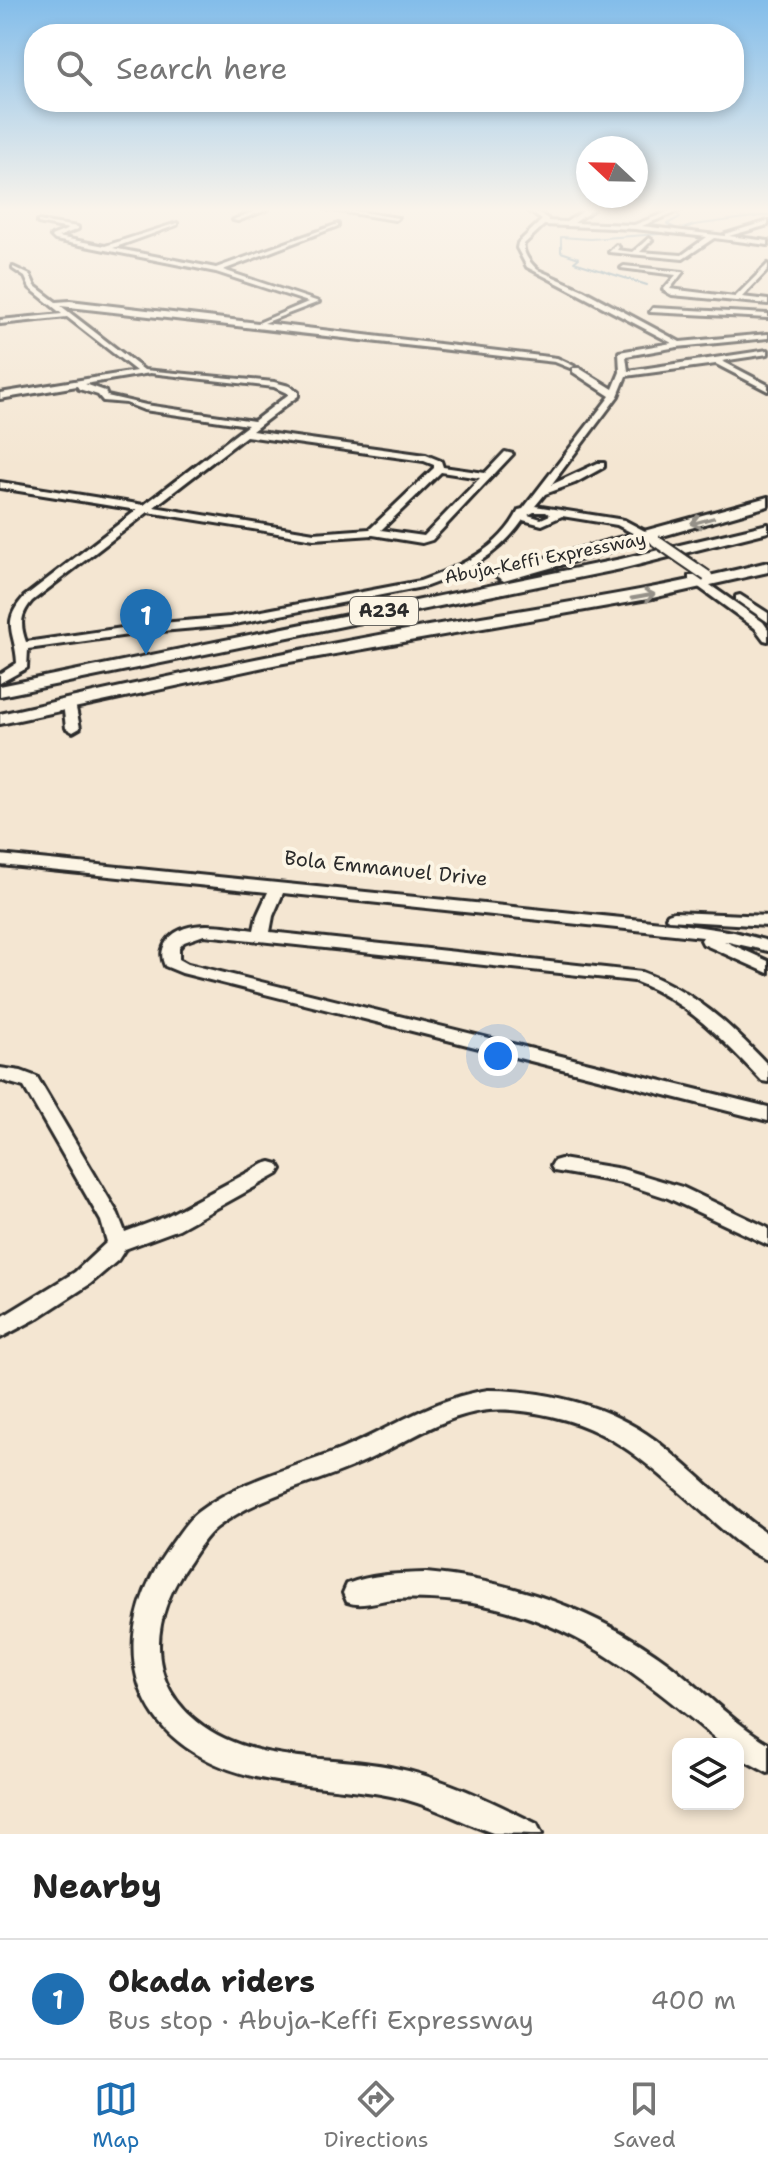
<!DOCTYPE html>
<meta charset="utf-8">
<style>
:root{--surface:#fff;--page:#f2f2f2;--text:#222;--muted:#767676;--line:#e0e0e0;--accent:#1f6fb2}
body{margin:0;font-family:"Shantell Sans",sans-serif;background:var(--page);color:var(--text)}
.controls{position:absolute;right:24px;bottom:24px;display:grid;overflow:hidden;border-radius:16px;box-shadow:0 4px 12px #0003}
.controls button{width:72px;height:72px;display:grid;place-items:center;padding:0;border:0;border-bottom:2px solid var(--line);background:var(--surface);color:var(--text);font:40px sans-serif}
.compass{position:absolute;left:576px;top:136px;width:72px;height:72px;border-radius:50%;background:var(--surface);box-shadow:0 4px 12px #0003;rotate:292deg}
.you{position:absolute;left:498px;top:1056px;width:28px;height:28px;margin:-20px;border:6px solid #fff;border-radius:50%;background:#1a73e8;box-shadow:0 0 0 12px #1a73e833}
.badge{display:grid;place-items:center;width:52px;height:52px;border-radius:50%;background:var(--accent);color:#fff;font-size:26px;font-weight:700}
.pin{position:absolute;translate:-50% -66px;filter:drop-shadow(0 2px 4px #0008)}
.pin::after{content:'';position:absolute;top:42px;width:28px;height:24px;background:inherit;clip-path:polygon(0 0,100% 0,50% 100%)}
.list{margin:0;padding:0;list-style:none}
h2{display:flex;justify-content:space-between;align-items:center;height:104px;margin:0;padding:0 32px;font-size:34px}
h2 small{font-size:26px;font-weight:400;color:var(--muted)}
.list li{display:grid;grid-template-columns:52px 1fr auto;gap:24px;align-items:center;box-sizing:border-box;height:120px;padding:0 32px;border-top:2px solid var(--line)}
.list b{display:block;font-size:30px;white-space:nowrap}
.list p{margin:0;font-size:26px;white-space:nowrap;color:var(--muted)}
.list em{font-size:26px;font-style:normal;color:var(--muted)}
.icon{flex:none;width:44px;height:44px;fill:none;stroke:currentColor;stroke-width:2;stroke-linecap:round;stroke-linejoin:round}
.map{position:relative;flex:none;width:768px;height:1834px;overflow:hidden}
.search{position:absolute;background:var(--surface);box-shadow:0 4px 12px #0003;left:24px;right:24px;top:24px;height:88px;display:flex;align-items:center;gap:20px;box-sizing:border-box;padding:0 28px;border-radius:32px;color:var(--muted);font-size:30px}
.sheet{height:224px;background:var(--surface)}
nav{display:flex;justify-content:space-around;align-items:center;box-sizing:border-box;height:112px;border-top:2px solid var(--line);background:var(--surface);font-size:22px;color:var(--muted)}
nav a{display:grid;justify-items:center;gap:4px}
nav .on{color:var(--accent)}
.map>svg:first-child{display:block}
</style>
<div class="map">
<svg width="768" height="1834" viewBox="0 0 768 1834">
<rect width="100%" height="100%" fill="#f4e6d2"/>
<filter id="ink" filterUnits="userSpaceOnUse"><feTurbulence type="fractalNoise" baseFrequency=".0125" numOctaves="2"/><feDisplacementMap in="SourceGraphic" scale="16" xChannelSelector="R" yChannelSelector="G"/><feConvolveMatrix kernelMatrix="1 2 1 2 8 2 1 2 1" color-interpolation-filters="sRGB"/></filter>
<g filter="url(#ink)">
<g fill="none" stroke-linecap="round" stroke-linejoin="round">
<g stroke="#658b9f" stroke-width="2">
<path d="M676,213L680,217L667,224L679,230L694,225L768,215"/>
<path d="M647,285L574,262L579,258L561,252V237L590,239L673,233"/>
</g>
<defs>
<g id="minor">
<path d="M259,209H268L238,221L233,220Z"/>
<path d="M326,209H342L398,218L395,220Z"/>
<path d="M526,209H533L548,219V221L566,222L587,209H594L574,223L634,225L675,209H683L642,226L725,236V234L768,221V225L729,236L768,241V245L714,238L683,259L609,252L616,245L619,247L617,250L633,252L649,238L652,240L640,252L682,255L707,237L635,229L544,225L524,244C522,253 531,264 538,270L583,290L680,342L768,334V338L677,347L626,356L628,371L768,350V354L722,361L768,385V391L716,364L626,376L618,396L551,485L598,463H604V467L575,483L545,494L535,506L624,520L660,539V543H652L617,525L562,516L542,525L523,520C499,555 466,572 427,586L230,625L150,632L28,649L27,668L0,683V674L17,663C16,633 0,624 24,597L137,510L0,488V482L144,505L248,425L144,410L126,403L103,401L98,395L79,389L77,386L0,399V393L136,371L67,317L0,324V320L62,314L30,288L25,277L13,269V267L30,275L35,286L56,302L70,301L258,323L308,302L216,272L55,240L51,236L69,229L38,223V221L78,227V229L58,237L105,246L177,223V225L113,248L216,268L338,224V226L223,270L319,302L264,323L557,358L574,366L570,368L555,362L61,306L144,370L274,382L289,386L298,392V396L252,431L426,455L441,461L443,467L485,473L505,452L513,454L432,540L422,543L373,535L314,539L148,512L32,601C20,615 20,625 26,642L150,624L230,617L420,581C460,567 500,549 519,510L523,509L610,396L573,372V368H579L613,389L620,372L619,352L672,343L527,267L517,248L518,243L542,220ZM150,373L274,387L289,394L254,421L146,405L107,396L105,391L85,384ZM246,436L424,461L434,465V468L370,529L314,533L154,507ZM441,472L480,478L424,536L381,530ZM534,512H546L550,515L541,519L528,515Z"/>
<path d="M768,264V270L742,297L768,300V304L672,295L663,290L676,275L621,268L624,266L683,272L670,289L735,297Z"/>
<path d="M653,308L768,314V318L650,312Z"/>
<path d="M689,576H697L763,622L768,629V641L764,640L755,628L689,580Z"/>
<path d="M740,595L768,613V622L736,600V596Z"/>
<path d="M69,699L75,703L80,728L73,732L66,728L63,703Z"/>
<path d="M0,855L681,924L734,932L768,941V951L724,941L768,961V973L703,944L701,940L703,937L283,893L273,916L270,932L642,972C694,991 730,1025 768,1065V1082L762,1081C723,1040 687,1001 634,981L204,935L184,942L179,948V959L188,964L768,1107V1121L182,973L165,966C161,957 161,950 167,941C185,916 228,927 254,930L257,916L268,892L0,865Z"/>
<path d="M674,912L768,916V926L668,920L666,917L668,914Z"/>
<path d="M0,1068L21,1071L37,1077L118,1214L125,1232L165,1217L264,1164L271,1162L278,1164L281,1169L278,1174L179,1229L125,1249L118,1260L90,1284L36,1319L0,1338V1318L75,1272L107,1242L101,1221L24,1087L0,1080Z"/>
<path d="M561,1159L622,1169L682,1187L768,1228V1245L668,1198L622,1183L554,1171L551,1166L554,1161Z"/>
<path d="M488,1390C546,1390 608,1405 655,1440C694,1470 727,1506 768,1534V1560C744,1551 724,1531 705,1514C640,1457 603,1418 512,1410C456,1405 414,1439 365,1461C316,1484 260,1494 216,1528C206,1536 197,1550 190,1561C151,1615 142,1683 203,1726C256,1764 329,1755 390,1767C442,1777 491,1801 537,1824L542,1834C527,1834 507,1834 493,1833C459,1821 427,1803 391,1796C328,1783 259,1789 202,1757C118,1711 117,1621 168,1549C177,1537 186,1521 198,1512C240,1480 295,1468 342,1449C392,1428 434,1398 488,1390Z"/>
<path d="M426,1573C513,1581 597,1610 668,1663C702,1689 732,1722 768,1743V1773L738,1757V1744H722C643,1677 564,1612 456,1601C436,1599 416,1598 395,1599C378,1600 362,1608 347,1602L343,1593L347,1584C372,1574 399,1574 426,1573Z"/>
</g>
<g id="highway">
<path d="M768,497V506L504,581L496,576L531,562Z"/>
<path d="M768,524V532L621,569L0,696V686L621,559Z"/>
<path d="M768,562V572L648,599L278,664L0,724V714C142,681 285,652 428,626C542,606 656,591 768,562Z"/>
</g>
</defs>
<use href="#minor" stroke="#2b2b2b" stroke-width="6"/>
<use href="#highway" stroke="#2b2b2b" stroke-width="6"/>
<use href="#minor" fill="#fcf5e5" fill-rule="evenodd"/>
<use href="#highway" fill="#fcf5e5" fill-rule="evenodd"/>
<defs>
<path id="minor-bridge" d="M656,541L707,576"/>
</defs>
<use href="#minor-bridge" stroke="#2b2b2b" stroke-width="14" stroke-linecap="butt"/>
<use href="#minor-bridge" stroke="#fcf5e5" stroke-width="10"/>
</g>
<defs><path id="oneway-shaft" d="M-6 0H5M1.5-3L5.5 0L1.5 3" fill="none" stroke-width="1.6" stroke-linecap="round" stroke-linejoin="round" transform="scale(2)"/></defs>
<g stroke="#949088">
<use href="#oneway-shaft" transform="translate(702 521) rotate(165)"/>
<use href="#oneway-shaft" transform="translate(643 596) rotate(-10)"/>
</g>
</g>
<linearGradient id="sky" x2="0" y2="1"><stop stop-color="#83bdea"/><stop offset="0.45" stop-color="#faf4eb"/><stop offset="1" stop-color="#faf4eb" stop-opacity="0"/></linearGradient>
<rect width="768" height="466" fill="url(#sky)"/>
<g text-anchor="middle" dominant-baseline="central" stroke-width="8" stroke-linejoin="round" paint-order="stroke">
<g font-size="18" fill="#2b2b2b" stroke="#fcf5e5">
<text transform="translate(545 558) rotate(-11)">Abuja-Keffi Expressway</text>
</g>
<rect fill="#fcf5e5" stroke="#6a6863" stroke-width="2" x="350" y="597" width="68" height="28" rx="6"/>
<g font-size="18" font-weight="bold" fill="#2b2b2b">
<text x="384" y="611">A234</text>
</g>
<g font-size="20" fill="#2b2b2b" stroke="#fcf5e5">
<text transform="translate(386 868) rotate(6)">Bola Emmanuel Drive</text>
</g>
</g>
</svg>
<div class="controls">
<button><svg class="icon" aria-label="layers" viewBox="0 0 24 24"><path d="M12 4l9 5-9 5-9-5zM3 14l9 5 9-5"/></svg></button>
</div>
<svg class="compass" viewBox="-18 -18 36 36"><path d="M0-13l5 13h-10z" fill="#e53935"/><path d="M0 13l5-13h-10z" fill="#767676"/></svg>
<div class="you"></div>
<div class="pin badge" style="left:146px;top:655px">1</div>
<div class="search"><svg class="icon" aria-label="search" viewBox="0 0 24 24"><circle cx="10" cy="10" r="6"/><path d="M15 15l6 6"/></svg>Search here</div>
</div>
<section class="sheet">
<h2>Nearby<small></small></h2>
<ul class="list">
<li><span class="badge">1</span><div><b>Okada riders</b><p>Bus stop · Abuja-Keffi Expressway</p></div><em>400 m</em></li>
</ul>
</section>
<nav>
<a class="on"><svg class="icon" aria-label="map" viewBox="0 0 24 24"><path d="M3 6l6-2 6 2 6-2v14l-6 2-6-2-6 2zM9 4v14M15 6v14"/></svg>Map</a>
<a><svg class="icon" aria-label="directions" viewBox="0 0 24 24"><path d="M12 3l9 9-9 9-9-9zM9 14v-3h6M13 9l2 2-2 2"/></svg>Directions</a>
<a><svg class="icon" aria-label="saved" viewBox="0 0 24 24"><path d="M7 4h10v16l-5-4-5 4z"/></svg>Saved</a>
</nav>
